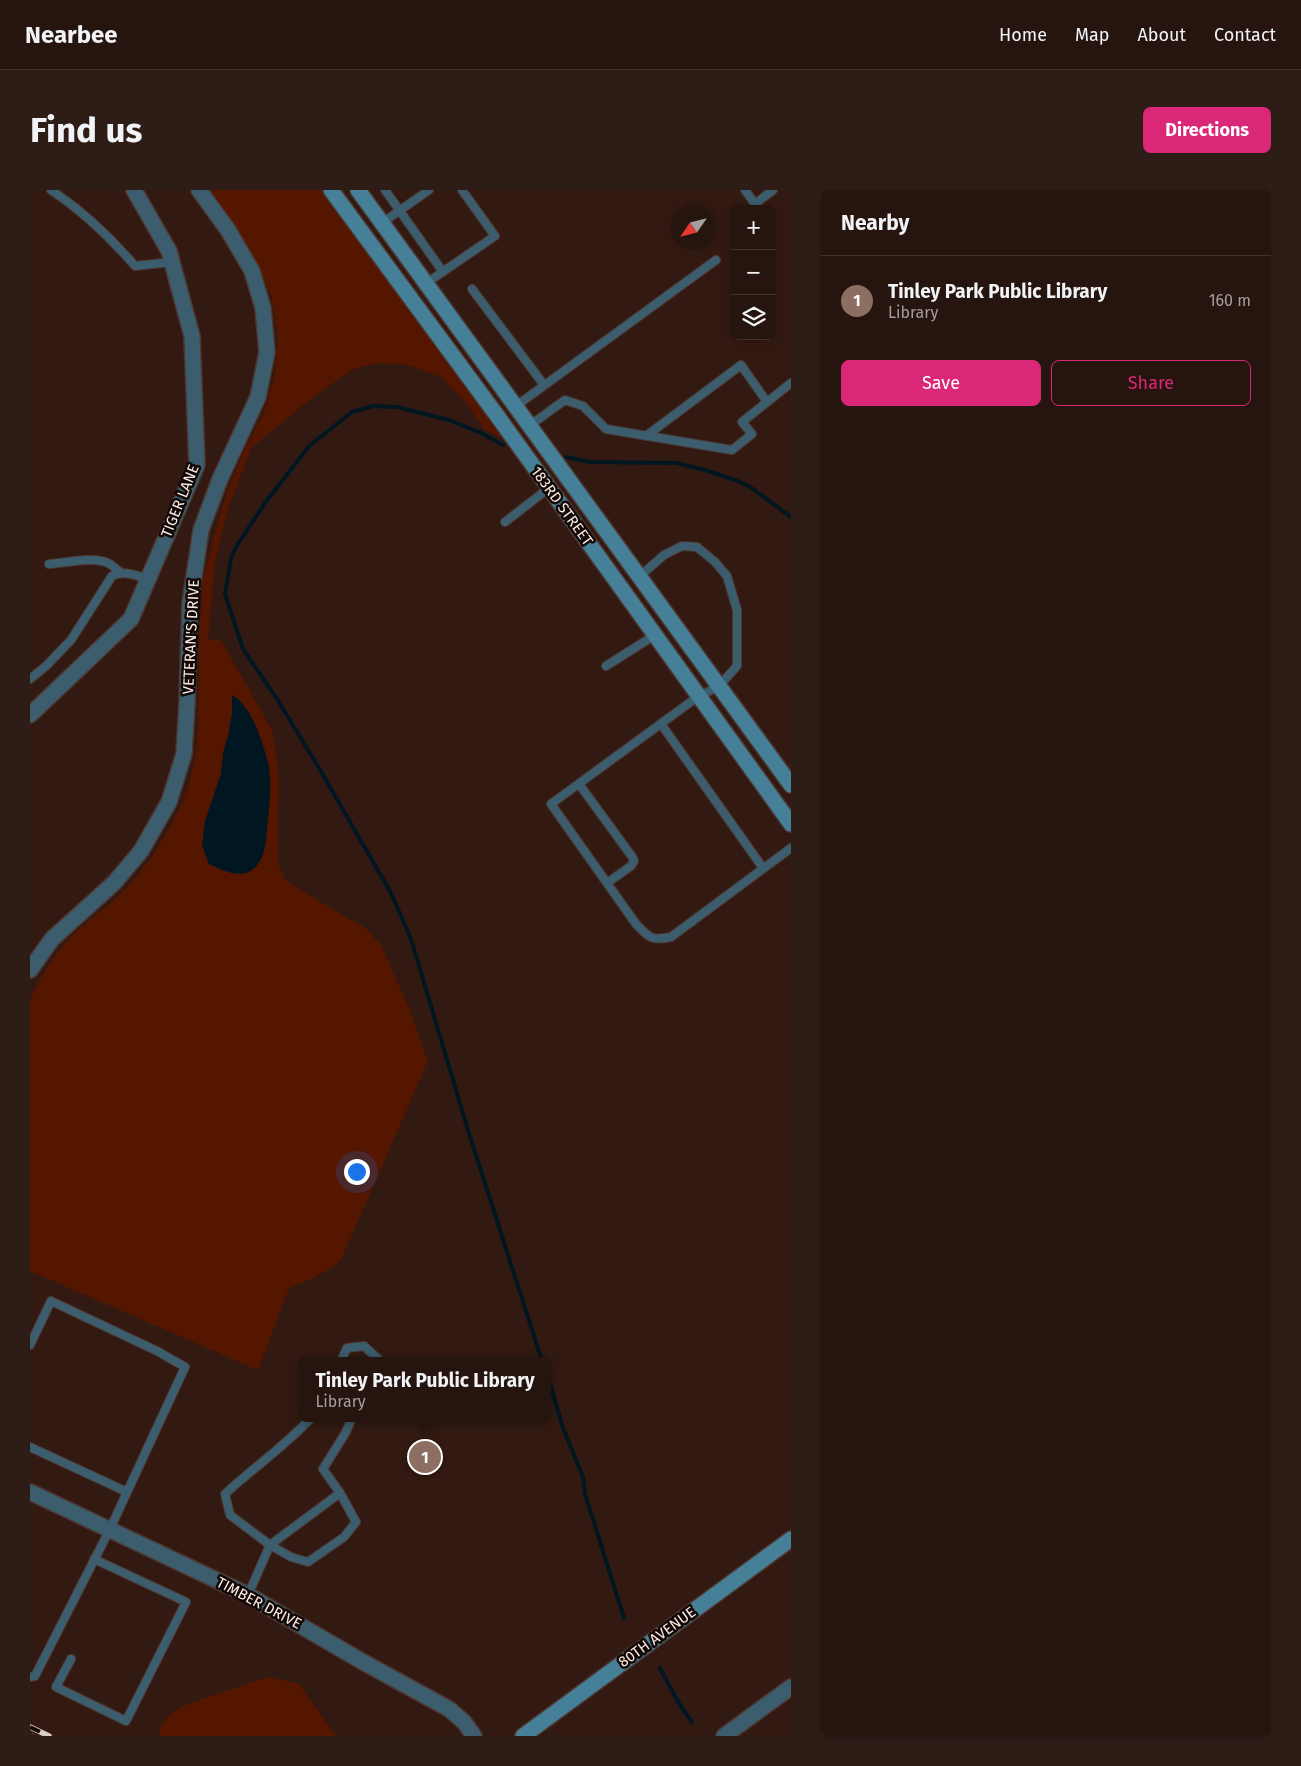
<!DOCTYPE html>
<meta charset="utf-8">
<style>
:root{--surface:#26140e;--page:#2e1d17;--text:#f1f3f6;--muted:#a49e9e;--line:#42332e;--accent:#db2777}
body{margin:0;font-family:"Fira Sans",sans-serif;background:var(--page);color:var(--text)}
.controls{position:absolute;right:15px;top:15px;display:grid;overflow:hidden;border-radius:8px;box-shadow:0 2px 8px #0003}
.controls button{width:45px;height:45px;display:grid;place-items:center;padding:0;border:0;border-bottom:1px solid var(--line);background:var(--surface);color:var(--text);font:25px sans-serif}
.compass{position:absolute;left:641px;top:15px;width:45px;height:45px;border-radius:50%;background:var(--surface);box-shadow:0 2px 8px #0003;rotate:235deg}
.you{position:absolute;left:326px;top:981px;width:18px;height:18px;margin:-12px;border:4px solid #fff;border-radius:50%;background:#1a73e8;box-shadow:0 0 0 8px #1a73e833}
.badge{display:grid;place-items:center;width:32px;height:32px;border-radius:50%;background:var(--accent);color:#fff;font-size:16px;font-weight:700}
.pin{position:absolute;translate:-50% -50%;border:2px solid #fff;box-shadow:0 1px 5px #0006}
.popup{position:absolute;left:269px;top:1167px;width:252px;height:65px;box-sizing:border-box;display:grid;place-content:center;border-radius:8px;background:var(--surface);filter:drop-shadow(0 1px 4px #0005);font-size:16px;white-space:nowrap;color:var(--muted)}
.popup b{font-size:19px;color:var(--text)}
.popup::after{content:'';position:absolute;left:50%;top:100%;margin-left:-10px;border:10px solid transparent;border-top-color:var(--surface)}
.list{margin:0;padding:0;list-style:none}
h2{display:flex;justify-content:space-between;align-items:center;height:65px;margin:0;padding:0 20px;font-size:21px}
h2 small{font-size:16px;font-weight:400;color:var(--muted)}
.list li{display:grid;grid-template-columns:32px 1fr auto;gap:15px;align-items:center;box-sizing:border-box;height:90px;padding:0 20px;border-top:1px solid var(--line)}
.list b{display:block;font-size:19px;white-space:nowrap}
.list p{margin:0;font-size:16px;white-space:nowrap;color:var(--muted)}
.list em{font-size:16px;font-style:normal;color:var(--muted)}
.actions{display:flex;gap:10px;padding:15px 20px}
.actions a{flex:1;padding:11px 0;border:1px solid var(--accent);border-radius:8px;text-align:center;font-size:18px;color:var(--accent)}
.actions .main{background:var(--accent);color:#fff}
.icon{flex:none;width:28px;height:28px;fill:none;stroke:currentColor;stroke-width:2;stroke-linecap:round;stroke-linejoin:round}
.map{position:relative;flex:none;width:761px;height:1546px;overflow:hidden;border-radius:8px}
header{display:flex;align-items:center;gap:30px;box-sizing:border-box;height:70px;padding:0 25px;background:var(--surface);border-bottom:1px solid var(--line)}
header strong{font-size:24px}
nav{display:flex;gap:28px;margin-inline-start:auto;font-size:18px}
.intro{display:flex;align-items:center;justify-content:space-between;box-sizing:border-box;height:120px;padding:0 30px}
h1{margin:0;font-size:35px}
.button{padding:12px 22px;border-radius:8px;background:var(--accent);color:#fff;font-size:18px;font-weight:700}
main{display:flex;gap:30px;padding:0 30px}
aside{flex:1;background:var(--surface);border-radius:8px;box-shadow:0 2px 8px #0003}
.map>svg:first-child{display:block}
</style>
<header>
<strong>Nearbee</strong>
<nav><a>Home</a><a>Map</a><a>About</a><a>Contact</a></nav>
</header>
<div class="intro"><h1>Find us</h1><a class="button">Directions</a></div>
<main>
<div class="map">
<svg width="761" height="1546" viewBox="0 0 761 1546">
<rect width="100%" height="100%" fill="#321a12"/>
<g fill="#551600">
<path d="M177,0H291L472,248L454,239L437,214L411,187L378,175L347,173L322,180L286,205L222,257L199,316L185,371L178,449L191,450L243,542L249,587L248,674L255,690L307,722L334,737L351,755L378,816L398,871L311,1070C295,1084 279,1090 259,1098L228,1180L0,1081V810L10,789L27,763L45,742L82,712L105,689L121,668L139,640L153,611L161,586L166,562L168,534L169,448L173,390L185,343L198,300L212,265L234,223L245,183L248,150L241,105L223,66Z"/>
<path d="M238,1487L269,1494L306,1546H130C129,1531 143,1521 155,1515Z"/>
</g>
<path fill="#001621" d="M202,505C222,515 234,556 239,577C242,597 239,619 237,638C236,652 235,671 222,680C210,689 191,680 179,674L172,655L175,631L191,584L193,563L198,546L202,523Z"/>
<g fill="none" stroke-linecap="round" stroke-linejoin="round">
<g stroke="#001621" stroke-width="4">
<path d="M473,255L449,242L419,230L367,217L343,216L322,222L280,255L235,313L206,357L201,369L195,404L213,459L247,509L289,578L361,703L381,749L437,937L512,1171"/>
<path d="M536,267L560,272L646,273L675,280L708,291L720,297L761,327"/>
<path d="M518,1187L533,1238L553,1287L555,1304L594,1428"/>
<path d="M630,1478L648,1512L662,1532"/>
</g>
<defs>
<g id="lane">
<path d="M21,0C53,21 80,47 105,76L142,72"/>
<path d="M355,0L413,82"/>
<path d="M715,0L725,14L743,0"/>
<path d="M352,33L399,0"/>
<path d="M395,94L465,46L432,0"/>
<path d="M442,99L514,195"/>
<path d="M486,216L686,70"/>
<path d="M499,236L535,210L553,216L576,239L702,260L722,244L712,232L761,193"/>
<path d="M616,246L711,175L737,212"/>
<path d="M475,332L519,298"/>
<path d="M19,374C34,373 64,366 78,373C82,375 86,379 90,382"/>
<path d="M609,387L634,365L652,356L667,357L685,372L697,386L707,420V476L689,496L666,508L521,614L606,734C619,748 622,751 641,747L761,658"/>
<path d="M576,476L625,445"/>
<path d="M0,489L16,476L41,450L82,386C95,380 105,385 118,389"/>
<path d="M631,534L733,678"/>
<path d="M549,594L603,668L604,671L601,676L577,693"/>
<path d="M0,1155L21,1111L127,1161L155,1177L80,1339L5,1486L0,1487"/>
<path d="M311,1171L317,1158L334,1156L348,1169V1171"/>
<path d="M281,1228C255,1256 223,1278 195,1304L200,1325L240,1355L261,1367L278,1372L314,1347L326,1332L310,1303L293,1279L316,1242L322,1228"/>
<path d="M0,1257L97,1302"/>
<path d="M218,1405L240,1355L310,1303"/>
<path d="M41,1469L26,1497L96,1531L156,1412L64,1369"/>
</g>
<g id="street">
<path d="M0,525L101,429L167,275L162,146L139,61L104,0"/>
<path d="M0,780L22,749L84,693L111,661L139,612L154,564L157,514L160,413L171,340L190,289L228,207L237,162L233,118L222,81L198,40L169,0"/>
<path d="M0,1302L218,1405L333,1472L419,1519L434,1532L444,1546"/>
<path d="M694,1546L761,1497"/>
</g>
<g id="secondary">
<path d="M301,0L471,231L761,634"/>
<path d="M328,0L761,595"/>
<path d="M493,1546L761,1349"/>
</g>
</defs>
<use href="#lane" stroke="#4e3730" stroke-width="10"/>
<use href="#street" stroke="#4e3730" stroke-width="18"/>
<use href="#secondary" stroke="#4e3730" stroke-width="18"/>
<use href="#lane" stroke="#3b5d6d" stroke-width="8"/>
<use href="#street" stroke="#3b5d6d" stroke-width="15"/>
<use href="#secondary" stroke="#457f98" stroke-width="15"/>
<defs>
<g id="rail">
<path d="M0,1537L19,1546"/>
<path d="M0,1546H1"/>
</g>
</defs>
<use href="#rail" stroke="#dfcdc7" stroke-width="5.5"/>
<use href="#rail" stroke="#120805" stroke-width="4" stroke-dasharray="11" stroke-linecap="butt"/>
</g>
<g text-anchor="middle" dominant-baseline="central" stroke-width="5" stroke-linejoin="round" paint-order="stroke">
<g font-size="15" fill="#fcebe5" stroke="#120805">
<text transform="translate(150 311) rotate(-68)">TIGER LANE</text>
<text transform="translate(532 316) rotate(54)">183RD STREET</text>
<text transform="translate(161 447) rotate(-87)">VETERAN'S DRIVE</text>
<text transform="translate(229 1413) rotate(28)">TIMBER DRIVE</text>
<text transform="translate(627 1447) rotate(-36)">80TH AVENUE</text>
</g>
</g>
</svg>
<div class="controls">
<button>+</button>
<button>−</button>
<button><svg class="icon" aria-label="layers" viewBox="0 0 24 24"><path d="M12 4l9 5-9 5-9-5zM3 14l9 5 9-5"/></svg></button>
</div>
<svg class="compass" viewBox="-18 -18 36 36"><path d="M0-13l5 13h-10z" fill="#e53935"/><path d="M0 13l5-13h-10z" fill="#a49e9e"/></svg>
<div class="you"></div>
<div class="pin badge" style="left:395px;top:1267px;background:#8d6e63">1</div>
<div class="popup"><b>Tinley Park Public Library</b>Library</div>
</div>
<aside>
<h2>Nearby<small></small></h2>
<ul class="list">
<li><span class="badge" style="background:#8d6e63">1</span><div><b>Tinley Park Public Library</b><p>Library</p></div><em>160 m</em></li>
</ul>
<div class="actions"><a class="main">Save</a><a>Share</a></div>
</aside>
</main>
